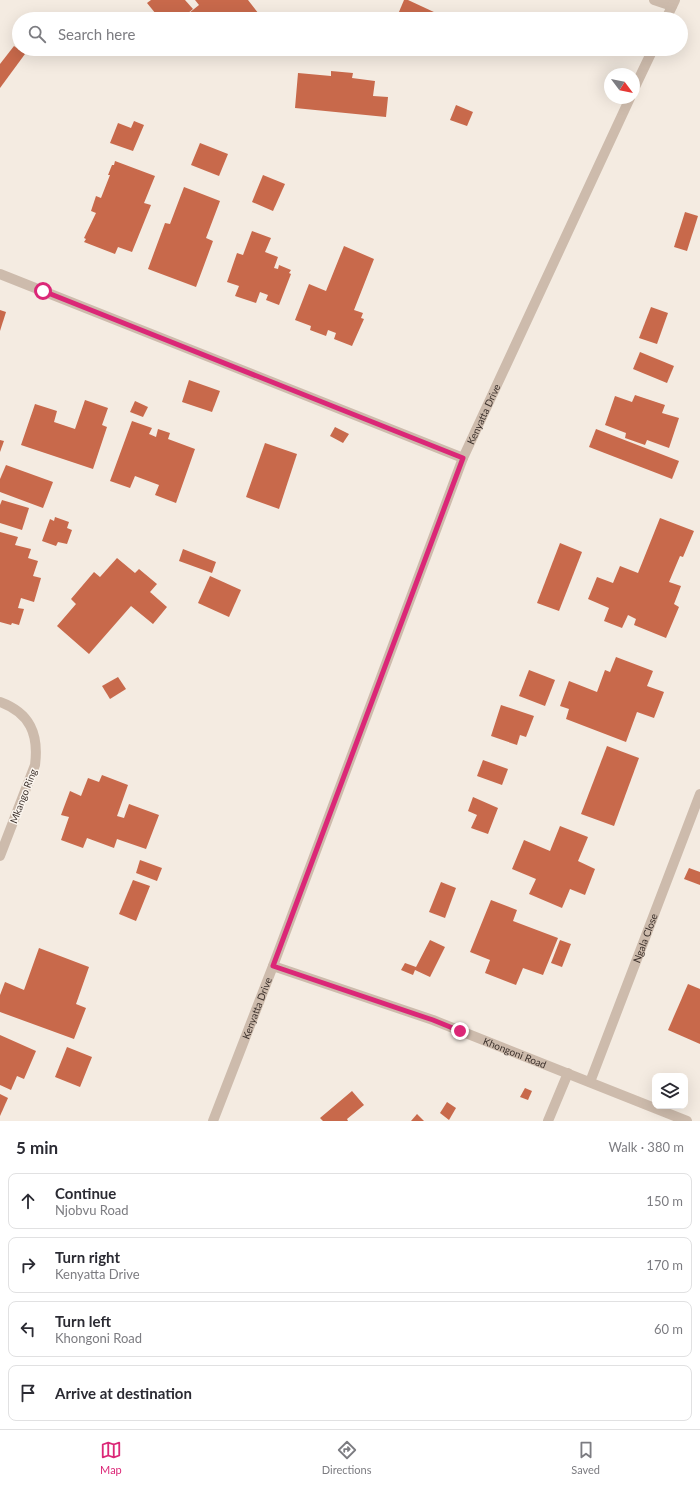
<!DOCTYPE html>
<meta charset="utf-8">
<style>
:root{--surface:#fff;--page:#f2f2f3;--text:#2b2b33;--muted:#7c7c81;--line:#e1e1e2;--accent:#db2777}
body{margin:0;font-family:Lato,sans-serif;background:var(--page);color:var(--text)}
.controls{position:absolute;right:12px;bottom:12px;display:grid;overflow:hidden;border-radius:8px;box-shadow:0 4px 16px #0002}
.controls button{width:36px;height:36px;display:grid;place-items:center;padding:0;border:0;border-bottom:1px solid var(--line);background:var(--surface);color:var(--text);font:20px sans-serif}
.compass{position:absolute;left:604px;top:68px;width:36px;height:36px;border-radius:50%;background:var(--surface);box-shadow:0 4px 16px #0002;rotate:122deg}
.stop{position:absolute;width:12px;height:12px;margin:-9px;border:3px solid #db2777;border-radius:50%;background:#fff}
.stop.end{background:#db2777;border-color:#fff;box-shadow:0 1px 4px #0008}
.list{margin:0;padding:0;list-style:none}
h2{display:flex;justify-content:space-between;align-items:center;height:52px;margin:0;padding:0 16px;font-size:17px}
h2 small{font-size:13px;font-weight:400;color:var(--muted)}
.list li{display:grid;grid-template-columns:26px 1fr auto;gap:12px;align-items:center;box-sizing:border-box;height:56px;margin:0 8px 8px;padding:0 8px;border:1px solid var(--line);border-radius:8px}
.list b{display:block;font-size:15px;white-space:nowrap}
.list p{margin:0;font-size:13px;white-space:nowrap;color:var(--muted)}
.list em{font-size:13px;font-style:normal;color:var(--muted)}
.icon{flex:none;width:22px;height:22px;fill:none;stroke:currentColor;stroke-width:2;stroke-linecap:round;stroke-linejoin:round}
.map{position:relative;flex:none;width:700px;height:1121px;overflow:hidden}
.search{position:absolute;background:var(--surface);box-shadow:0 4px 16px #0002;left:12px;right:12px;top:12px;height:44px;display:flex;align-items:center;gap:10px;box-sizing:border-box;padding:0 14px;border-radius:22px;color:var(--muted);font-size:15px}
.sheet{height:308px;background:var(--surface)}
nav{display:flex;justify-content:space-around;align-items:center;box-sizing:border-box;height:56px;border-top:1px solid var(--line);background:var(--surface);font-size:11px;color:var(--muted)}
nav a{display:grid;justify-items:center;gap:2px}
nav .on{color:var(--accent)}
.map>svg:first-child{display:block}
</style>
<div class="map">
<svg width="700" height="1121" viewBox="0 0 700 1121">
<rect width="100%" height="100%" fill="#f4ebe1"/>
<g fill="#c8694b">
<path d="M151,0H185L193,9L181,19H160L147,3Z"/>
<path d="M195,0H248L262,18L261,19H186L184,17L199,5Z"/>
<path d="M404,0H408L449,19H396Z"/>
<path d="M14,46L25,54L0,88V64Z"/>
<path d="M331,71L353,73L352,78L375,81L373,96L388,97L386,117L295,108L298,73L331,76Z"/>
<path d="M456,105L473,112L467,126L450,120Z"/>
<path d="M134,121L144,125L133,151L110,143L118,123L131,128Z"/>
<path d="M200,143L228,154L219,176L191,165Z"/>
<path d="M115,161L155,176L144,203L151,205L132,252L118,247L115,254L84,242L86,239L84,238L96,213L91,211L96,196L101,198L110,175H108L112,165H114Z"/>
<path d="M263,175L285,184L273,211L252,202Z"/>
<path d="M184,187L220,201L206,238L213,241L196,287L148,269L165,223L170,224Z"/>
<path d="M685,212L698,216L687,251L674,247Z"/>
<path d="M252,231L271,238L265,252L278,257L274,268L278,269L279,265L291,270L289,273L291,274L279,305L266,300L268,295L260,292L256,303L235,296L239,286L227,282L237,253L243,255Z"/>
<path d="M344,246L374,259L354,310L363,313L361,318L364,319L352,346L334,339L336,333L328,330L326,336L310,330L311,326L295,320L309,284L326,291Z"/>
<path d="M651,307L668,313L657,344L639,338Z"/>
<path d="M0,310L6,312L0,331Z"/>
<path d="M640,352L674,366L667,383L633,369Z"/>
<path d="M189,380L220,391L212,412L182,402Z"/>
<path d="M635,395L665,405L662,413L679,418L669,448L647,440L645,445L625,438L626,433L605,425L615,396L632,402Z"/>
<path d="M85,400L108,408L102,425L107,427L93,469L21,445L35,404L57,411L54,422L75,429Z"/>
<path d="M135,401L148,407L143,417L130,412Z"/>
<path d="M132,421L152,428L149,434L156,437L158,429L170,433L168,439L195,449L176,503L155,495L159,485L135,476L130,488L110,481Z"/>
<path d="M335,427L349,434L343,443L330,436Z"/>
<path d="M596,429L679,461L672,479L589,447Z"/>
<path d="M0,440L4,441L0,452Z"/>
<path d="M265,443L297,454L279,509L246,497Z"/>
<path d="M6,465L53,482L43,508L0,492V479Z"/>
<path d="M2,500L29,508L22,530L0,523V505Z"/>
<path d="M55,517L69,522L67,528L72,530L67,544L58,542L56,546L42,541L50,519L54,521Z"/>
<path d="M660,518L694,531L683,557L680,556L669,582L681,586L674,604L679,607L666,638L634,625L636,619L628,615L622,628L604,621L609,608L588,599L597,577L613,583L620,566L638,573Z"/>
<path d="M0,532L18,537L15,545L31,549L28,558L38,561L33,576L41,578L34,602L21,598L18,608L24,609L19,625L12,623L11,625L0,622Z"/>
<path d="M560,543L582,552L559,611L537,603Z"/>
<path d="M183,549L216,562L212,573L179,561Z"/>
<path d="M117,558L135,573L139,569L157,584L150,592L167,607L153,624L131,606L89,654L57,626L76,604L71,599L94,572L100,577Z"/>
<path d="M210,576L241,590L229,617L198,603Z"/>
<path d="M616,657L653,671L647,686L664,692L654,718L637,712L626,742L566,719L569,709L560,706L569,681L597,692L605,670L610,672Z"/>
<path d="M529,670L555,680L545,706L519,696Z"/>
<path d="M118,677L126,689L110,699L102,686Z"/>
<path d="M501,705L534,716L526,737L520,735L517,745L491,736Z"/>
<path d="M607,746L639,758L614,826L581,814Z"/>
<path d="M483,760L508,769L502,785L477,776Z"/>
<path d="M102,775L128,785L117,816L124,818L129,804L159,815L146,849L117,839L114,848L87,838L83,848L61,840L69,817L61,815L70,791L81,796L88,778L99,782Z"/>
<path d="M473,797L498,808L488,834L471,828L477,815L468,811Z"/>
<path d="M560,826L588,837L578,861L595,869L585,895L570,889L562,908L529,894L536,879L512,869L524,840L550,851Z"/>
<path d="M140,860L162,868L157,881L136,873Z"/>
<path d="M689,868L700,872V885L684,879Z"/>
<path d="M133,880L150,886L136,921L119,914Z"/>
<path d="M441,882L456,888L445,918L429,912Z"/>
<path d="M491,900L517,910L513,921L558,938L543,975L523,968L516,985L485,973L490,960L470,952Z"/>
<path d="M430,940L445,947L430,977L415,970L413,975L401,970L405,963L416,967Z"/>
<path d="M560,940L571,944L562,967L551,963Z"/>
<path d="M39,948L89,967L76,1004L86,1008L74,1039L0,1012V995L5,982L24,990Z"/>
<path d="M688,984L700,989V1044L668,1030Z"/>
<path d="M0,1035L36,1051L24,1079L17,1076L11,1090L0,1085Z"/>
<path d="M67,1047L92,1057L80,1087L55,1077Z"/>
<path d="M525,1088L532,1091L528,1100L520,1097Z"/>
<path d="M352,1091L364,1105L347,1119L348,1121H323L320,1118Z"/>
<path d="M0,1094L8,1098L0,1116Z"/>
<path d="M447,1102L456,1108L449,1120L440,1113Z"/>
<path d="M417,1114L424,1121H411Z"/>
</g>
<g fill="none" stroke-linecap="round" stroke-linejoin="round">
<path stroke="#cdbbac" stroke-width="10" d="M548,1121L568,1073"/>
<g stroke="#cdbbac" stroke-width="10">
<path d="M654,0L672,6"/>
<path d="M666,19L675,0"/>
<path d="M634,89L653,49"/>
<path d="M0,274L463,458"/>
<path d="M0,702C30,713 39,734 35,765L0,856"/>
<path id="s1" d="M273,966L433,1020L687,1121"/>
<path id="s2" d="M590,1082L700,794"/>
<path id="s3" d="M213,1121L273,966L463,458L630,98"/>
</g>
</g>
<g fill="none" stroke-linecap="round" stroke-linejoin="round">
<path stroke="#db2777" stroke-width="5" d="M43,291L463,458L273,966L433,1020L460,1031"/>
</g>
<g text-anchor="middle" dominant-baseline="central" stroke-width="3" stroke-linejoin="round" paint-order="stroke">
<g font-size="10" fill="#3b302b" stroke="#fbf5ee">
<text stroke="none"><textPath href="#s3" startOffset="757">Kenyatta Drive</textPath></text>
<text transform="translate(23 796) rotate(-69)">Mkango Ring</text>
<text stroke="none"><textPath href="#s2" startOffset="154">Ngala Close</textPath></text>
<text stroke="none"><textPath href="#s3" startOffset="121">Kenyatta Drive</textPath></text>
<text stroke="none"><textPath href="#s1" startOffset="257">Khongoni Road</textPath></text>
</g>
</g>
</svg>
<div class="controls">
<button><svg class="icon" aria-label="layers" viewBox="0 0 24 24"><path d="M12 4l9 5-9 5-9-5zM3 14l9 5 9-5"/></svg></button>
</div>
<svg class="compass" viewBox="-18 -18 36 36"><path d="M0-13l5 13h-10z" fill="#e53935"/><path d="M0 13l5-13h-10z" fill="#7c7c81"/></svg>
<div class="stop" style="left:43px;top:291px"></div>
<div class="stop end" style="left:460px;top:1031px"></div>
<div class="search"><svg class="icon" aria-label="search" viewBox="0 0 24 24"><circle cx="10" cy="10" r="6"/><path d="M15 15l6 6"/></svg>Search here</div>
</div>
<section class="sheet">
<h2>5 min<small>Walk · 380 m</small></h2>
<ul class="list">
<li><svg class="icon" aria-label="ahead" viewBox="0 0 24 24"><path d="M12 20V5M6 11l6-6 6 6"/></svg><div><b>Continue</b><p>Njobvu Road</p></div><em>150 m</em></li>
<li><svg class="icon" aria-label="right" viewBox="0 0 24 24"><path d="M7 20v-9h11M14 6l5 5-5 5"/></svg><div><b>Turn right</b><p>Kenyatta Drive</p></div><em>170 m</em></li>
<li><svg class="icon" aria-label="left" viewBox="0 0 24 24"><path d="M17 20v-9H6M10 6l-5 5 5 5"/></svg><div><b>Turn left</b><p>Khongoni Road</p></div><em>60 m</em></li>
<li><svg class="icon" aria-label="arrive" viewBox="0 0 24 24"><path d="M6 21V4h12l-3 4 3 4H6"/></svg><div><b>Arrive at destination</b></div></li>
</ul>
</section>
<nav>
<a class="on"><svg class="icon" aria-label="map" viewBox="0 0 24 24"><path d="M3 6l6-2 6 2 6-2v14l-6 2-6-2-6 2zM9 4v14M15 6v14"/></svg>Map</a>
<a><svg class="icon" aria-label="directions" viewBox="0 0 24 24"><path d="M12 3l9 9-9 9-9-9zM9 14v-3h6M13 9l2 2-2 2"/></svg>Directions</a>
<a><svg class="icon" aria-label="saved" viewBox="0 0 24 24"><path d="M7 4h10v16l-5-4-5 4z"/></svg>Saved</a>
</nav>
